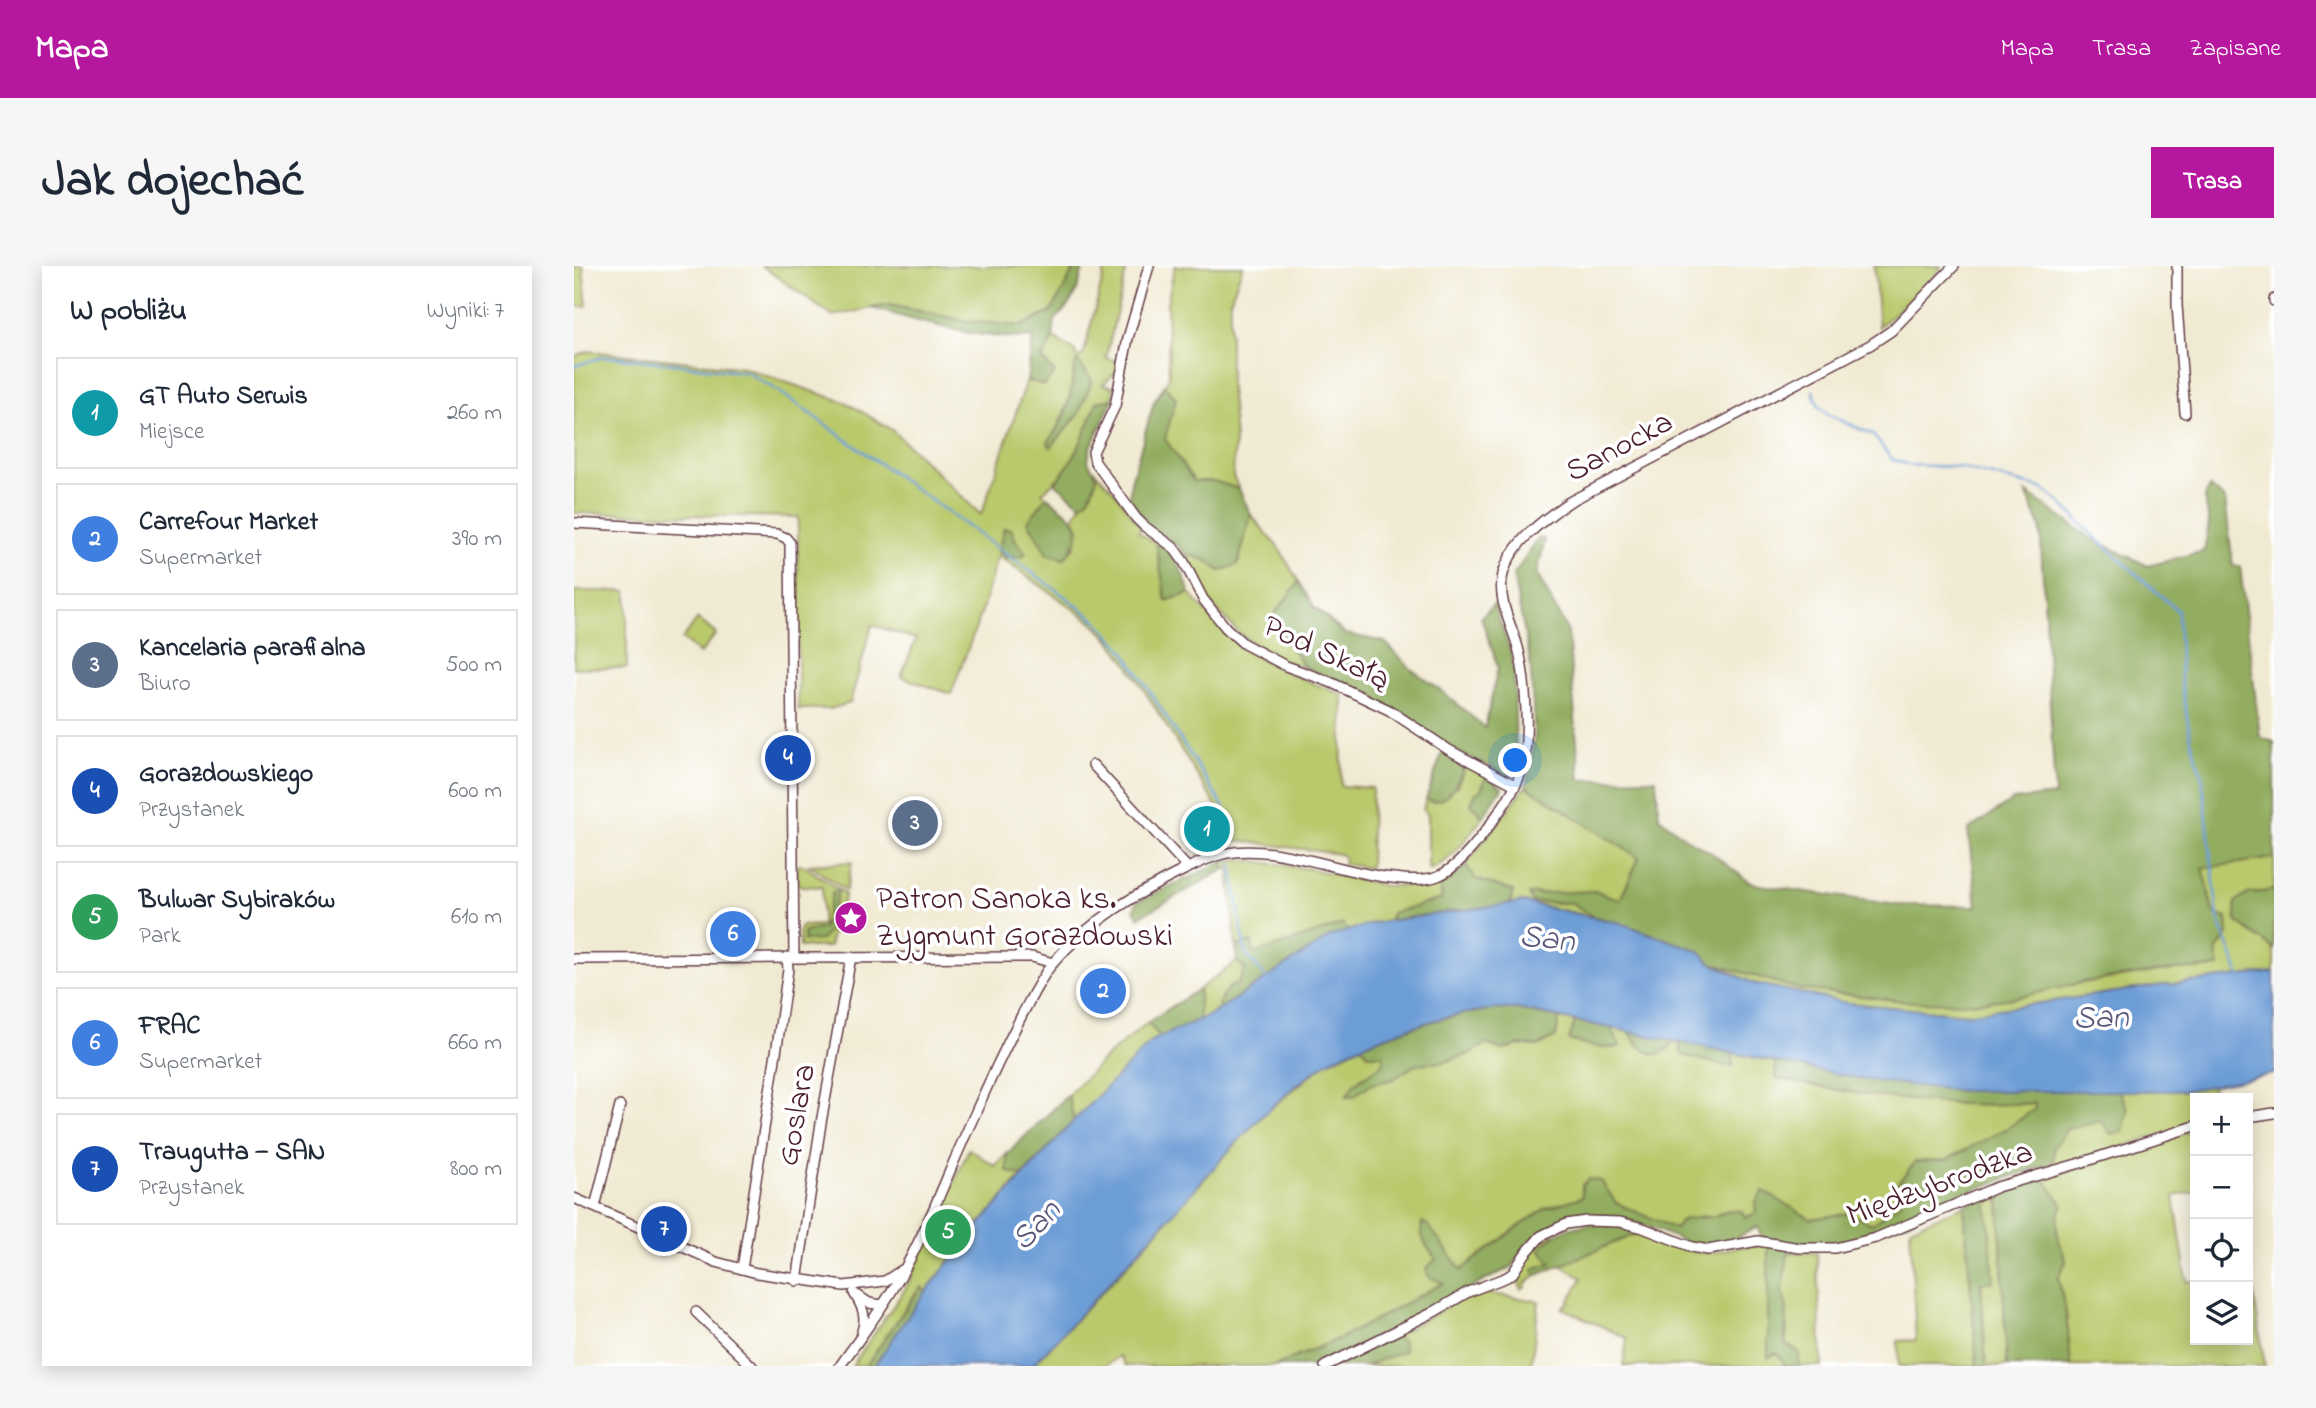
<!DOCTYPE html>
<html lang="pl">
<meta charset="utf-8">
<style>
:root{--surface:#fff;--page:#f6f6f7;--text:#1f2937;--muted:#747a83;--line:#e0e1e3;--accent:#b5179e}
body{margin:0;font-family:"Indie Flower",sans-serif;background:var(--page);color:var(--text)}
.controls{position:absolute;right:21px;bottom:21px;display:grid;overflow:hidden;border-radius:0px;box-shadow:0 4px 18px #0003}
.controls button{width:63px;height:63px;display:grid;place-items:center;padding:0;border:0;border-bottom:2px solid var(--line);background:var(--surface);color:var(--text);font:35px sans-serif}
.you{position:absolute;left:942px;top:495px;width:24px;height:24px;margin:-18px;border:5px solid #fff;border-radius:50%;background:#1a73e8;box-shadow:0 0 0 10px #1a73e833}
.badge{display:grid;place-items:center;width:46px;height:46px;border-radius:50%;background:var(--accent);color:#fff;font-size:23px;font-weight:700}
.pin{position:absolute;translate:-50% -50%;border:4px solid #fff;box-shadow:0 2px 7px #0006}
.list{margin:0;padding:0;list-style:none}
h2{display:flex;justify-content:space-between;align-items:center;height:91px;margin:0;padding:0 28px;font-size:30px}
h2 small{font-size:23px;font-weight:400;color:var(--muted)}
.list li{display:grid;grid-template-columns:46px 1fr auto;gap:21px;align-items:center;box-sizing:border-box;height:112px;margin:0 14px 14px;padding:0 14px;border:2px solid var(--line);border-radius:0px}
.list b{display:block;font-size:26px;white-space:nowrap}
.list p{margin:0;font-size:23px;white-space:nowrap;color:var(--muted)}
.list em{font-size:23px;font-style:normal;color:var(--muted)}
.icon{flex:none;width:38px;height:38px;fill:none;stroke:currentColor;stroke-width:2;stroke-linecap:round;stroke-linejoin:round}
.map{position:relative;flex:none;width:1700px;height:1100px;overflow:hidden;border-radius:0px}
header{display:flex;align-items:center;gap:42px;box-sizing:border-box;height:98px;padding:0 35px;background:var(--accent);color:#fff}
header strong{font-size:33px}
nav{display:flex;gap:38px;margin-inline-start:auto;font-size:24px}
.intro{display:flex;align-items:center;justify-content:space-between;box-sizing:border-box;height:168px;padding:0 42px}
h1{margin:0;font-size:49px}
.button{padding:18px 32px;border-radius:0px;background:var(--accent);color:#fff;font-size:24px;font-weight:700}
main{display:flex;gap:42px;padding:0 42px}
aside{flex:1;background:var(--surface);border-radius:0px;box-shadow:0 4px 18px #0003}
.map>svg:first-child{display:block}
</style>
<header>
<strong>Mapa</strong>
<nav><a>Mapa</a><a>Trasa</a><a>Zapisane</a></nav>
</header>
<div class="intro"><h1>Jak dojechać</h1><a class="button">Trasa</a></div>
<main>
<aside>
<h2>W pobliżu<small>Wyniki: 7</small></h2>
<ul class="list">
<li><span class="badge" style="background:#0f9aa8">1</span><div><b>GT Auto Serwis</b><p>Miejsce</p></div><em>260 m</em></li>
<li><span class="badge" style="background:#3f7fe0">2</span><div><b>Carrefour Market</b><p>Supermarket</p></div><em>390 m</em></li>
<li><span class="badge" style="background:#5c6f8a">3</span><div><b>Kancelaria parafialna</b><p>Biuro</p></div><em>500 m</em></li>
<li><span class="badge" style="background:#1a4fb4">4</span><div><b>Gorazdowskiego</b><p>Przystanek</p></div><em>600 m</em></li>
<li><span class="badge" style="background:#2e9e5b">5</span><div><b>Bulwar Sybiraków</b><p>Park</p></div><em>610 m</em></li>
<li><span class="badge" style="background:#3f7fe0">6</span><div><b>FRAC</b><p>Supermarket</p></div><em>660 m</em></li>
<li><span class="badge" style="background:#1a4fb4">7</span><div><b>Traugutta — SAN</b><p>Przystanek</p></div><em>800 m</em></li>
</ul>
</aside>
<div class="map">
<svg width="1700" height="1100" viewBox="0 0 1700 1100">
<rect width="100%" height="100%" fill="#fff"/>
<filter id="ink" filterUnits="userSpaceOnUse"><feTurbulence type="fractalNoise" baseFrequency=".0143" numOctaves="2"/><feDisplacementMap in="SourceGraphic" scale="14" xChannelSelector="R" yChannelSelector="G"/><feConvolveMatrix kernelMatrix="1 2 1 2 8 2 1 2 1" color-interpolation-filters="sRGB"/></filter>
<filter id="wash" filterUnits="userSpaceOnUse"><feTurbulence type="fractalNoise" baseFrequency=".00686" numOctaves="4" result="noise"/><feDisplacementMap in="SourceGraphic" scale="28" xChannelSelector="R" yChannelSelector="G"/><feGaussianBlur stdDeviation="1.57" result="paint"/><feColorMatrix in="noise" values="0 0 0 0 0 0 0 0 0 0 0 0 0 0 0 0 0 1.4 0 .05"/><feComposite in="paint" operator="in"/></filter>
<g filter="url(#wash)">
<rect width="100%" height="100%" fill="#f1ead3"/>
<g fill="#b9c96c" stroke="#82744c" stroke-width="2" fill-rule="evenodd">
<path d="M0,0H9L13,40L0,41Z"/>
<path d="M188,0H502L477,46L447,60L393,55L315,39L258,50Z"/>
<path d="M532,0H553L532,92L546,96L543,105L529,118L540,121L539,133L523,136C511,171 499,205 468,226L473,231L455,255L473,288L500,282L505,263L500,252L507,239L515,232L523,212L518,202L540,225L568,263L564,266L582,277L592,335L616,327C632,347 648,367 669,382C697,402 737,416 769,429L767,520L798,522L796,602L769,598L770,591L766,588L661,574L651,576L646,546L557,403L536,374L517,355L427,292L423,291L408,345L377,428L327,411L342,373L298,359L276,437L256,443H224V251L0,247V90L15,85L170,102L273,137L318,164L407,249L453,114L456,116L480,106L468,93L479,72L500,84L503,90H509ZM503,95L518,115L504,149L477,181L474,177C493,147 497,129 503,95Z"/>
<path d="M601,0H669L656,35V119L661,173L659,210L665,223L640,215H620L590,173L602,132L590,120L595,111L593,37Z"/>
<path d="M1300,0H1367L1363,8L1305,61Z"/>
<path d="M677,249L704,281L725,316L696,354C704,373 722,382 730,401L708,394L687,383L665,367L629,329L612,288L632,294L646,305L664,298Z"/>
<rect x="0" y="325" width="53" height="77"/>
<path d="M124,353L142,368L126,388L108,373Z"/>
<path d="M892,499L913,509L907,524L897,538L909,551C894,570 878,597 854,604V548L849,544L852,533L859,536L883,520Z"/>
<path d="M952,520L1065,592L1046,634L1022,625L958,636L998,637L1020,651L949,636L936,638L939,625L901,613L892,599Z"/>
<path d="M1700,592V624L1674,628L1661,636L1663,656L1700,683V706L1582,720L1392,748L1273,737L1179,717L1137,697L1225,723L1340,736L1477,722L1586,705L1644,701L1642,685L1654,668L1639,647L1629,602Z"/>
<path d="M665,593L737,603L812,620L866,619L868,633L818,647L816,654L799,657L774,665L769,658L680,689L677,676L662,680L655,602L651,603L648,596Z"/>
<path d="M278,596L272,624L235,599Z"/>
<path d="M229,599L271,628L261,665L258,667L255,681H226V679L225,664L227,660L248,659V621L227,620L223,617L222,600Z"/>
<path d="M663,695L671,703L665,717L647,731L644,744L625,754V723Z"/>
<path d="M985,752L1001,755L995,774C1007,778 1034,785 1045,780L1037,762L1056,766L1063,779L1095,782L1099,775L1105,776L1109,789L1159,800L1158,787L1201,796L1202,812C1286,830 1376,843 1462,837L1461,843L1433,863L1372,894L1341,896L1329,935L1298,958L1275,947L1237,953L1182,947L1170,952L1154,944L1138,951L1125,950L1102,964L1042,937L1027,915L1008,931L972,942L937,966L887,1004L854,959L870,1017L771,1070L701,1100H552L546,1090L531,1100H458L547,1006L683,854L752,797L787,780L795,789H809L810,797L780,818L773,829L780,830L795,819L819,813L843,798L870,796L895,788L912,778L929,784L943,779L964,780L982,771Z"/>
<path d="M573,757L587,771L579,774L500,855L494,829L533,790Z"/>
<path d="M1639,819L1637,832H1621V859L1485,899L1443,908L1479,896L1480,881L1492,863L1528,855L1554,844L1546,825H1610Z"/>
<path d="M1621,864V926L1600,930L1613,1016L1621,1015V1074H1674V995L1691,1100H1497L1492,1046L1484,1012L1492,995C1485,976 1477,957 1489,939L1470,913Z"/>
<path d="M395,883L421,900L433,888V905L448,910L404,960L351,1026L348,1021L341,1028L292,1100H278L333,1020Z"/>
<path d="M1428,923L1425,934L1433,1100H1412L1407,1016L1420,1015L1412,930Z"/>
<path d="M1390,940L1403,1100H1325L1324,1075L1342,1074L1336,962Z"/>
<path d="M1066,966L1079,969L1121,986L1137,987L1163,981L1194,978V1090L1203,1087L1212,1100H1049L1053,1072L988,1042L994,1037L1008,1012L987,999Z"/>
<path d="M980,967L977,997L960,1003L961,1010L952,1017L951,1021L947,1023C938,1001 963,978 980,967Z"/>
<path d="M1220,986L1243,987L1248,1100H1225V1086L1211,1078L1213,1064L1208,1026L1214,988Z"/>
<path d="M904,1026L965,1035L957,1100H791L830,1085L821,1070L891,1031Z"/>
</g>
<g fill="#92ad60" stroke="#6e6646" stroke-width="2">
<path d="M502,0H509C506,23 498,37 481,54L479,72L468,93L481,107L470,119L453,114L459,71C404,75 350,56 297,42L315,39L393,55L447,60L477,46Z"/>
<path d="M503,94L518,114L504,149L477,181L474,177C483,163 493,149 496,132C499,119 497,107 503,94Z"/>
<path d="M590,120L602,132L591,173L620,215H640L665,223L677,249L664,298L646,305L632,294L612,288L604,280L578,263L555,233L557,216L580,136Z"/>
<path d="M539,133L516,183L514,195L523,211L515,232L507,239L481,217C502,192 512,166 523,136Z"/>
<path d="M1636,221L1651,233L1659,300H1666L1686,471L1700,476V592L1629,602L1639,647L1653,652L1654,668L1642,685L1645,701L1586,705L1510,716L1441,732L1397,737L1340,736L1225,723L1137,697L1125,685L1046,657L1020,651L998,637L958,636L954,628L1022,625L1046,634L1065,592L952,520L961,471L956,393L939,310L965,272L971,273L963,308L994,366L1006,514L1082,513L1085,551L1110,571L1139,588L1174,615L1185,619L1323,639L1403,640L1394,564L1439,534L1481,529L1466,260L1452,226L1516,272L1574,300L1630,285L1635,258L1631,231Z"/>
<path d="M473,231C500,252 518,260 490,293L473,288L454,255Z"/>
<path d="M430,262L437,263L442,275L452,287L448,291H431L424,286Z"/>
<path d="M582,277C603,286 608,307 616,327L592,335Z"/>
<path d="M725,316L740,341L771,368L811,376L837,403L869,426L911,462L924,401L907,351L920,338L937,387L940,405L942,495L935,510L882,485L790,428L730,401C722,382 704,372 696,354Z"/>
<path d="M868,487L892,499C883,514 876,542 852,533Z"/>
<path d="M913,509L928,522L909,551L897,538L901,528L907,524Z"/>
<path d="M648,596L651,603L565,651L560,644L563,636Z"/>
<path d="M892,599L902,613L939,625L936,638L816,654L818,647L868,633L866,619L875,615Z"/>
<path d="M1700,624V683L1663,656L1661,636L1674,628Z"/>
<path d="M259,625H264L254,665L248,674L230,675V666L249,662Z"/>
<path d="M769,658L774,665L757,670L644,744C647,730 651,721 665,717L671,703L663,695L662,680L678,676L680,688Z"/>
<path d="M625,723V754L587,771L573,757Z"/>
<path d="M919,743H943L985,752L982,771L964,780L943,779L929,784L912,778L895,788L870,796L843,798L819,813L795,819L780,830H773L780,818L810,797L809,789H795L787,780C830,763 872,749 919,743Z"/>
<path d="M1001,755L1037,762L1046,780C1034,785 1007,778 995,774Z"/>
<path d="M1056,766L1099,775C1085,800 1066,785 1056,766Z"/>
<path d="M1105,776L1158,787L1159,800H1151L1108,789Z"/>
<path d="M1201,796L1293,814L1389,825H1546L1554,844L1549,866L1537,868L1527,855L1493,863L1480,881L1479,896L1393,926L1331,957L1288,971L1258,979L1231,980L1188,972L1183,961C1158,973 1155,981 1125,981C1098,971 1071,957 1043,952C1002,944 956,960 939,1000L782,1081L739,1100H701L771,1070L869,1017L855,1011L852,1003L862,993C853,981 845,973 848,956L854,959L887,1004L937,966L972,942L1008,931V919L1014,913L1027,915L1042,937L1102,963L1106,955C1117,951 1129,953 1140,950C1151,947 1157,944 1168,945L1171,952L1182,947L1181,937L1189,925L1237,953L1275,947L1298,958L1328,935L1323,918L1341,896L1372,894L1432,863L1461,843V837C1375,843 1287,830 1202,812Z"/>
<path d="M494,829L500,855L448,910L433,905V888Z"/>
<path d="M1470,913L1489,939C1477,957 1485,976 1492,995L1484,1012L1492,1046L1497,1100H1433L1425,934L1428,923Z"/>
<path d="M1412,930L1420,1015L1407,1017L1412,1100H1403L1390,940Z"/>
<path d="M1026,957L1066,966L961,1010L959,1003L977,997L966,983C985,961 998,961 1026,957Z"/>
<path d="M1194,978L1220,986L1214,988L1208,1026L1213,1042L1211,1078L1225,1086V1100H1212L1203,1087L1194,1091Z"/>
<path d="M347,1021L351,1026L300,1100H292Z"/>
<path d="M821,1070L829,1076L830,1085L791,1100H758Z"/>
</g>
<path fill="#6d9dd6" stroke="#5c5e80" stroke-width="2" d="M949,636L1046,657L1125,685L1137,697L1179,717L1273,737L1392,748L1582,720L1700,706V808L1610,825H1389L1293,814L943,743C893,742 845,757 799,775C783,782 765,788 751,798C693,837 649,892 603,943C555,996 507,1048 458,1100H300L346,1033L404,960L505,849L579,774L638,748L757,670L799,657Z"/>
<g fill="none" stroke-linecap="round" stroke-linejoin="round">
<g stroke="#6d9dd6" stroke-width="2.5">
<path d="M0,100L28,91H41L174,107L210,129L481,323L523,355L550,385L649,540L655,578"/>
<path d="M1239,125L1245,141L1255,149L1299,169L1318,193L1335,199L1382,201L1467,222L1486,236L1512,263L1604,345L1607,416L1617,474L1628,510L1644,652L1667,713"/>
<path d="M657,595L671,685L676,693L693,713"/>
</g>
</g>
</g>
<g filter="url(#ink)">
<g fill="none" stroke-linecap="round" stroke-linejoin="round">
<defs>
<g id="minor">
<path d="M575,0L554,72L541,140L519,186L521,196L562,252L570,260L599,281L610,296L629,333L652,362L670,378L712,400L756,416L815,444L875,484L941,519"/>
<path d="M1603,0V39L1611,147"/>
<path d="M1700,33V35"/>
<path d="M0,257L203,268L212,272L216,277L220,691"/>
<path d="M519,499L614,602"/>
<path d="M0,693L458,691L479,697"/>
<path d="M1674,851L1700,847"/>
<path d="M0,932L142,996L183,1007L270,1020L311,1015L328,1004"/>
<path d="M21,941L46,840"/>
<path d="M168,1003L204,774L214,703L213,691"/>
<path d="M223,1015L247,857L277,691"/>
<path d="M280,1027C288,1040 293,1050 288,1065"/>
<path d="M283,1029L295,1037L308,1039"/>
<path d="M122,1046L178,1100"/>
<path d="M266,1100C285,1073 305,1047 322,1018C353,966 374,906 400,850C415,816 431,782 448,749C457,732 466,713 478,698C514,656 563,627 612,603C624,597 636,591 649,588C695,576 763,605 811,611C828,613 848,616 864,610C885,602 910,568 923,549C933,535 943,520 948,503C956,473 952,408 943,378C936,356 923,332 929,308C937,277 970,253 995,236L1296,79L1317,65L1380,0"/>
<path d="M751,1100L858,1047L894,1026L933,1011L939,1007L951,988L967,970L992,958L1012,955L1046,956L1069,962L1118,981L1134,984L1184,975L1226,982H1261L1302,972L1423,921L1503,898L1621,860"/>
</g>
</defs>
<use href="#minor" stroke="#633d44" stroke-width="12"/>
<use href="#minor" stroke="#fff" stroke-width="9"/>
</g>
</g>
<defs>
<symbol id="sight-disc" viewBox="-11 -11 22 22"><circle r="9.5" fill="#b5179e" stroke="#fff"/><path d="M0-6L1.8-2.2L6-1.7L2.9 1.2L3.7 5.4L0 3.3L-3.7 5.4L-2.9 1.2L-6-1.7L-1.8-2.2Z" fill="#fff"/></symbol>
</defs>
<g fill-rule="evenodd">
<use href="#sight-disc" x="258" y="633" width="38" height="38"/>
</g>
<g text-anchor="middle" dominant-baseline="central" stroke-width="7" stroke-linejoin="round" paint-order="stroke">
<g font-size="32" fill="#4a1f2b" stroke="#fff">
<text transform="translate(1046 182) rotate(-28)">Sanocka</text>
<text transform="translate(752 388) rotate(25)">Pod Skałą</text>
<text transform="translate(224 849) rotate(-80)">Goslara</text>
<text transform="translate(1366 919) rotate(-20)">Międzybrodzka</text>
</g>
<g font-size="32" fill="#4a1f2b" stroke="#fff" text-anchor="start">
<text x="302" y="634">Patron Sanoka ks.<tspan x="302" dy="37">Zygmunt Gorazdowski</tspan></text>
</g>
<g font-size="33" font-style="italic" fill="#5a5878" stroke="#fff">
<text transform="translate(973 674) rotate(6)">San</text>
<text transform="translate(1527 753) rotate(-1)">San</text>
<text transform="translate(463 960) rotate(-47)">San</text>
</g>
</g>
</svg>
<div class="controls">
<button>+</button>
<button>−</button>
<button><svg class="icon" aria-label="locate" viewBox="0 0 24 24"><circle cx="12" cy="12" r="6"/><path d="M12 2v4M12 18v4M2 12h4M18 12h4"/></svg></button>
<button><svg class="icon" aria-label="layers" viewBox="0 0 24 24"><path d="M12 4l9 5-9 5-9-5zM3 14l9 5 9-5"/></svg></button>
</div>
<div class="you"></div>
<div class="pin badge" style="left:633px;top:563px;background:#0f9aa8">1</div>
<div class="pin badge" style="left:529px;top:725px;background:#3f7fe0">2</div>
<div class="pin badge" style="left:341px;top:557px;background:#5c6f8a">3</div>
<div class="pin badge" style="left:214px;top:492px;background:#1a4fb4">4</div>
<div class="pin badge" style="left:374px;top:966px;background:#2e9e5b">5</div>
<div class="pin badge" style="left:159px;top:668px;background:#3f7fe0">6</div>
<div class="pin badge" style="left:90px;top:963px;background:#1a4fb4">7</div>
</div>
</main>
